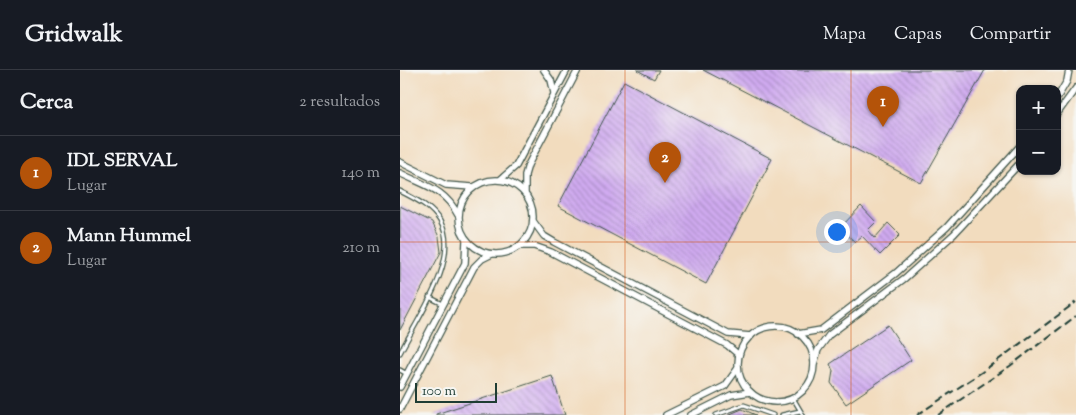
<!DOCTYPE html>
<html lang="es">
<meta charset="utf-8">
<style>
:root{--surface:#171b24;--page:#20242c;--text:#f1f3f6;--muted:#9ea1a6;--line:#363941;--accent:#b45309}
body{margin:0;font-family:"Sorts Mill Goudy",serif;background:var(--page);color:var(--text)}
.controls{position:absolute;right:15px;top:15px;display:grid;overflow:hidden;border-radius:10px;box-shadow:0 1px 4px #0004}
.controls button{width:45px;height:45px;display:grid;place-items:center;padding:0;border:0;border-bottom:1px solid var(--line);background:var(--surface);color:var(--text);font:25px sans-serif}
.scale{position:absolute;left:15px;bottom:12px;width:82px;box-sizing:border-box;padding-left:5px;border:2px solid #1f3d34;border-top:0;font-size:14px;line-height:18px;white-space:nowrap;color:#1f3d34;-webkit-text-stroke:4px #f6f6f2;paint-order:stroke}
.you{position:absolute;left:436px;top:161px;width:18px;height:18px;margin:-12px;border:4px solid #fff;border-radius:50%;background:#1a73e8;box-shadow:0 0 0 8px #1a73e833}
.badge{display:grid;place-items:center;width:32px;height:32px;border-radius:50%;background:var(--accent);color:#fff;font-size:16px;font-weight:700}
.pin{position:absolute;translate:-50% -41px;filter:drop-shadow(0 1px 2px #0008)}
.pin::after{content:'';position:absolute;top:26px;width:18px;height:15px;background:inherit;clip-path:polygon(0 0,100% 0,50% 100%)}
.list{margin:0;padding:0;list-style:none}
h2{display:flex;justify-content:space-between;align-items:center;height:65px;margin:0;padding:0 20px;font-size:21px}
h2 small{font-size:16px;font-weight:400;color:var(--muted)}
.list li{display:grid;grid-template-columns:32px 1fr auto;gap:15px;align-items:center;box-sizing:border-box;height:75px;padding:0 20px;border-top:1px solid var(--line)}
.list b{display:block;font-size:19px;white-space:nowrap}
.list p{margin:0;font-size:16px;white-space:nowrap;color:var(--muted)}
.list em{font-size:16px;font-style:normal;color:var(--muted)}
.map{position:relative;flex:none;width:676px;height:345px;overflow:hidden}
header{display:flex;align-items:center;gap:30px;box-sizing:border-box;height:70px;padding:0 25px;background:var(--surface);border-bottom:1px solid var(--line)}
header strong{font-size:24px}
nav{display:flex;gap:28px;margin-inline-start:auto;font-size:18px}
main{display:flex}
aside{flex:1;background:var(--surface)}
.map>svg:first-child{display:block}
</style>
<header>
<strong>Gridwalk</strong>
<nav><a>Mapa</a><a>Capas</a><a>Compartir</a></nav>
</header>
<main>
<aside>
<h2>Cerca<small>2 resultados</small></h2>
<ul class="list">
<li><span class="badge">1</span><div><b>IDL SERVAL</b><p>Lugar</p></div><em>140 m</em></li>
<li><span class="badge">2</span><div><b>Mann Hummel</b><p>Lugar</p></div><em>210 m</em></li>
</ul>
</aside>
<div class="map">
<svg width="676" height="345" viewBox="0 0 676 345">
<defs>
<pattern id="building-back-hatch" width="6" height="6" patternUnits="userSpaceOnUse" patternTransform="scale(1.25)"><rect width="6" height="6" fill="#d0aaf0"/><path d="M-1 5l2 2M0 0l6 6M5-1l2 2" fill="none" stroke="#a88cc3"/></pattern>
</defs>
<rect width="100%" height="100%" fill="#f6f6f2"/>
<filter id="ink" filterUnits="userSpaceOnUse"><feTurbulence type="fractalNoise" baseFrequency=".02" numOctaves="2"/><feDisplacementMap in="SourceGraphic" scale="10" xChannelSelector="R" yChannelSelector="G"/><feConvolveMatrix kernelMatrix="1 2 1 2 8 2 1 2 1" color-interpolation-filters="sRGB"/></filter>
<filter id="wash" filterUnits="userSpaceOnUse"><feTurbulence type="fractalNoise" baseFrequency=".0096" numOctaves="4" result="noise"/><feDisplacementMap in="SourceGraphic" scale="20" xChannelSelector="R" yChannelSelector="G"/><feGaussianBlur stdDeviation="1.12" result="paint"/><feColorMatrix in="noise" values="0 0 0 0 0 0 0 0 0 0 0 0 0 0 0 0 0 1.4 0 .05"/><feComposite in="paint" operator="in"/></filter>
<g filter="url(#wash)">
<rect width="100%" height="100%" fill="#f2dcbe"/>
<g id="blocks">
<g fill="url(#building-back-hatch)">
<path d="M237,0H259L254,9Z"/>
<path d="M303,0H585L521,113Z"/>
<path d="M224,11L372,89L306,214L158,136Z"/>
<path d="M0,136L32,152L39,167L41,182L0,260Z"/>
<path d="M461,136L476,152L468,160L475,168L488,153L500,165L480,185L462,166L455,172L440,158Z"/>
<path d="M488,255L511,290L446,334L431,313L433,301L430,294Z"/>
<path d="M152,306L165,345H36V344Z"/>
<path d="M342,339L356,345H328Z"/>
</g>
</g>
</g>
<g filter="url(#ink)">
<use href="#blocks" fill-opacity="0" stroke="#3f5549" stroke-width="1"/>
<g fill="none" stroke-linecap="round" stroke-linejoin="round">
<defs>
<g id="service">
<path d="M0,121C15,129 31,136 40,151C62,188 17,249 0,283"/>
<path d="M29,227L43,234"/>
<path d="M0,300L7,304"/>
<path d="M393,328L403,345"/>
<path d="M316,345L344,335L373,345"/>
<path d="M382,345L400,341"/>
</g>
<g id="minor">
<path d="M144,0L151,10L154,23"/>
<path d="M657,28L667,11L669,0"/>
<path d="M657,44L676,18"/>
<path d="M0,92L46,115L72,117"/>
<path d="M0,103C25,116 44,118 58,145"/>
<path d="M101,109L116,96L167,0"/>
<circle cx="96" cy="147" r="37"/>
<path d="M125,123V105L128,95L178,0"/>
<path d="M133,151L144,166L154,172L328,264L351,266"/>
<path d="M119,176H134L151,182L327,275L339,285"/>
<circle cx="376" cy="294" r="38"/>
<path d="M398,264L421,260L496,203L547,157L620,76"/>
<path d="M414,294L418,280L429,265L505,208L554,164L620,93"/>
<path d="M0,317L65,193L66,170"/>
<path d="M0,339L74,197L82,189L92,184"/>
<path d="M266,345L325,316L338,298"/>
<path d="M291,345L331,325L350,322"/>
</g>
</defs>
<use href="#service" stroke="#3f5549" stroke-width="5.5"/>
<use href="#minor" stroke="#3f5549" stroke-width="8"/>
<use href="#service" stroke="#fff" stroke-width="3"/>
<use href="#minor" stroke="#fff" stroke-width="5.5"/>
<g stroke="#1f3d34" stroke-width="2" stroke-dasharray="8 4" stroke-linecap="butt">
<path d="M517,345L582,302L676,232"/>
<path d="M538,345L610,296L676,246"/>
</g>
</g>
</g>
<path fill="none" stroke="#d45610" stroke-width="1" stroke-opacity="0.55" d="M225,0V345M451,0V345M0,172H676"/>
</svg>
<div class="controls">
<button>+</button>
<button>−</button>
</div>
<div class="scale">100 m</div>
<div class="you"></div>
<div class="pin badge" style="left:483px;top:57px">1</div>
<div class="pin badge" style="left:265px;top:113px">2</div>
</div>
</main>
